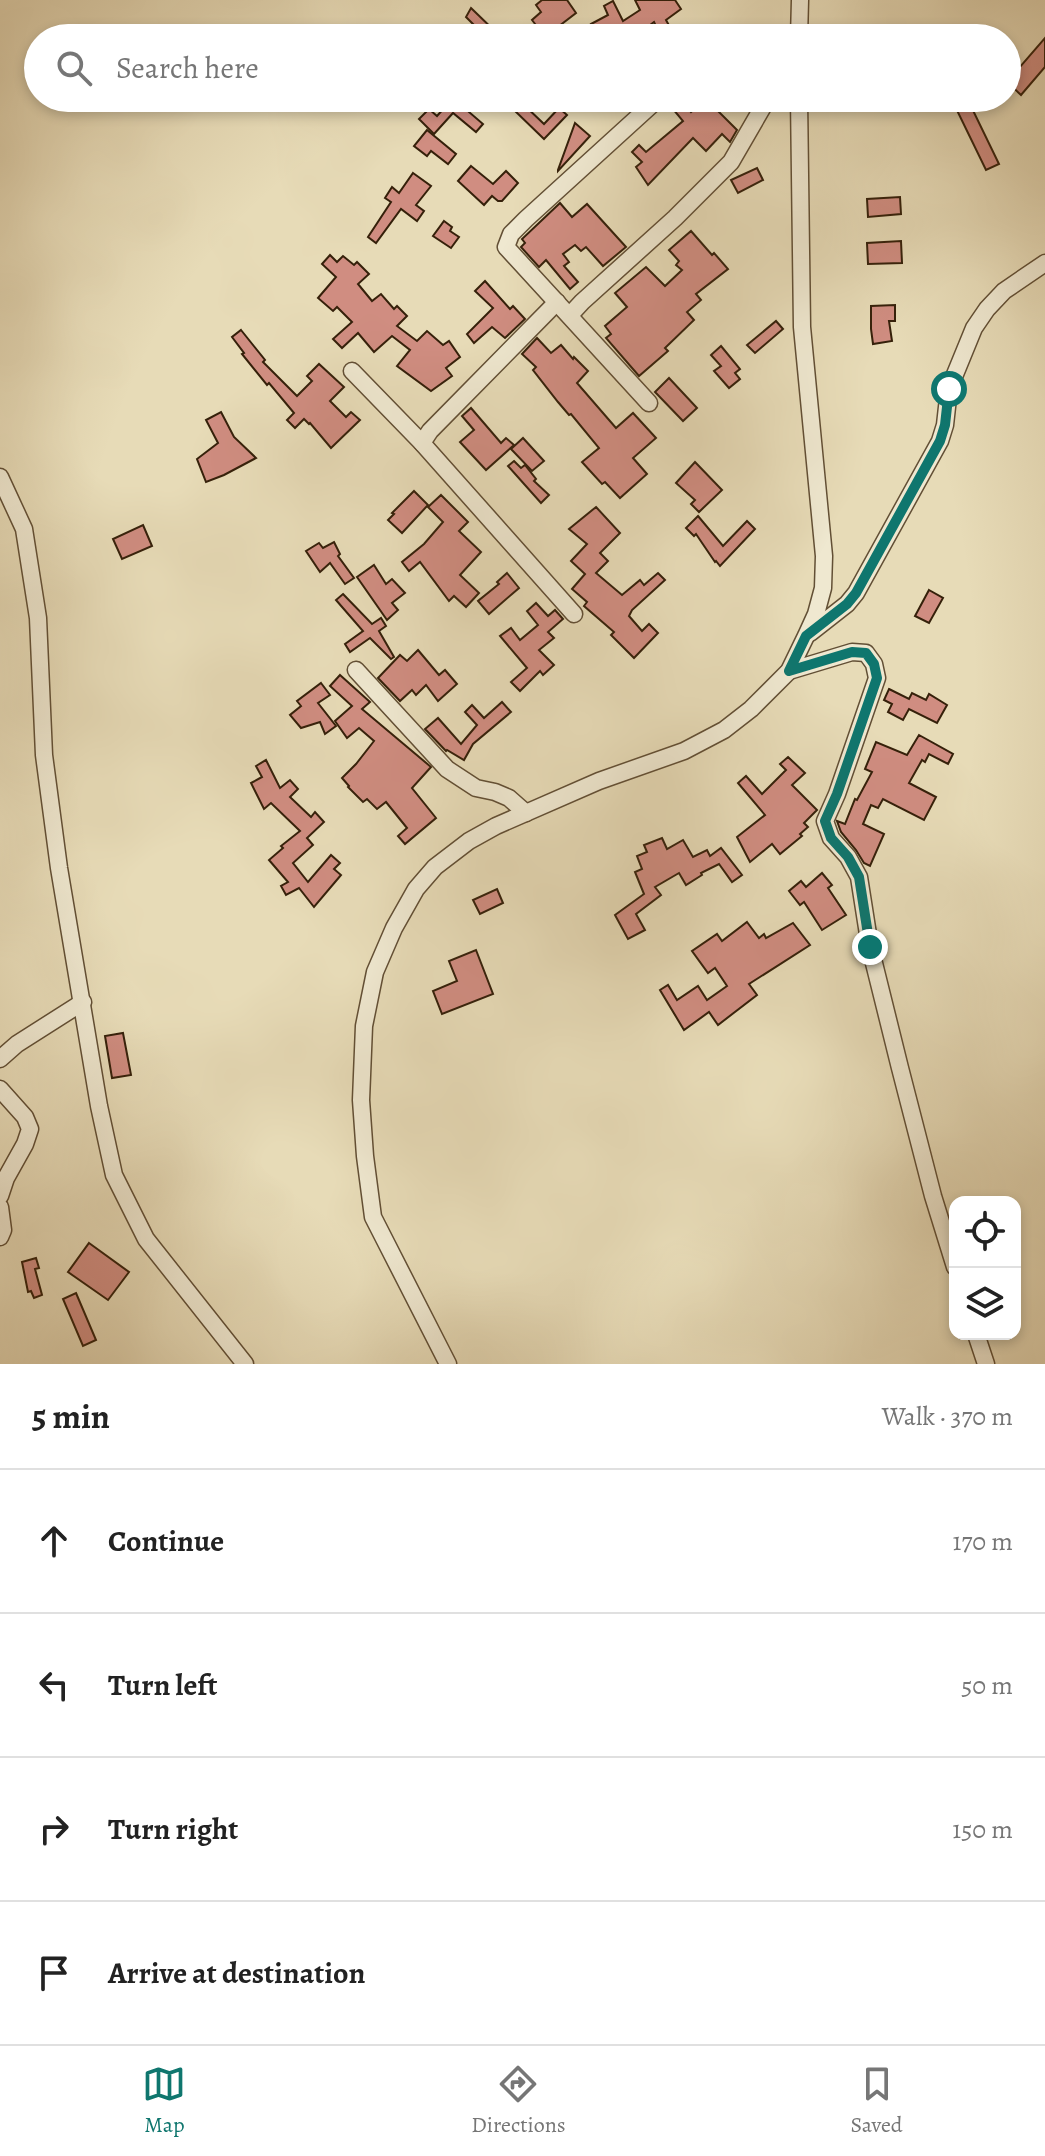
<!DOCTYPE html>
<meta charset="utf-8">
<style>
:root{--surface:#fff;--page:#f6f6f6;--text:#222;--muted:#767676;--line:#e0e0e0;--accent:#0f766e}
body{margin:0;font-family:Alegreya,serif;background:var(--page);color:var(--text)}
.controls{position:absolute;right:24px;bottom:24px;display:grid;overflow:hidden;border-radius:16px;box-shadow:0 4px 12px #0003}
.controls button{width:72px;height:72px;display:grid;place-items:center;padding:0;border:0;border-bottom:2px solid var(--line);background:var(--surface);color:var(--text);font:40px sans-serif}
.stop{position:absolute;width:24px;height:24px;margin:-18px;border:6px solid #0f766e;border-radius:50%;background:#fff}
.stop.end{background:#0f766e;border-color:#fff;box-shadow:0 2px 8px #0008}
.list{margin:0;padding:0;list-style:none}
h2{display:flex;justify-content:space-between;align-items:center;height:104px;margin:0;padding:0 32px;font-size:34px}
h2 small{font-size:26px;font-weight:400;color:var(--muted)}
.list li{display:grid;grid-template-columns:52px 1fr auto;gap:24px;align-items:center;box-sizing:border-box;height:144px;padding:0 32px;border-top:2px solid var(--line)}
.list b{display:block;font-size:30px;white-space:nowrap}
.list em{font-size:26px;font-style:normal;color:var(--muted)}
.icon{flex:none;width:44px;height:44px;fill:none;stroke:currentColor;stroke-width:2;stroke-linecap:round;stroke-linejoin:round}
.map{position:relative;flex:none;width:1045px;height:1364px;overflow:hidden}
.search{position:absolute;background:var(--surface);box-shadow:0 4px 12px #0003;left:24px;right:24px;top:24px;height:88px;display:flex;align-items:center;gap:20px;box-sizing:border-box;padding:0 28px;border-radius:44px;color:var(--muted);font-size:30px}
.sheet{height:680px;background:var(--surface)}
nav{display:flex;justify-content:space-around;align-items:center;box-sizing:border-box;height:112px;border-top:2px solid var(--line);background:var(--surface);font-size:22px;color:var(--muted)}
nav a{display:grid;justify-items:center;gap:4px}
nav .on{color:var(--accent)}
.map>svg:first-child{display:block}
</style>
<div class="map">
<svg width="1045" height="1364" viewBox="0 0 1045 1364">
<rect width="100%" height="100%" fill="#e7dbb7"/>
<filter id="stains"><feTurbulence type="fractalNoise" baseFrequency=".0025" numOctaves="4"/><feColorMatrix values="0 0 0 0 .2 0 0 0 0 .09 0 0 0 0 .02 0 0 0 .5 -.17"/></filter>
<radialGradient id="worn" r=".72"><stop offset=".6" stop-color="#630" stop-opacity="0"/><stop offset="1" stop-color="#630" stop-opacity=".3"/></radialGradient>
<g fill="#d08d81" stroke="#35200a" stroke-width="2">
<path d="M542,0H567L576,13L554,30L560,38H546L532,20L541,12L536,5Z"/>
<path d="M635,0H675L681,9L666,20L676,38H662L654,22L633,38H599L591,24L608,15L604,6L613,1L623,21L640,10Z"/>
<path d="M471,8L502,38H487L466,17Z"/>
<path d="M1045,38V67L1021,95L1007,82Z"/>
<path d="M453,98H470L462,106L483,124L476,132L453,113L434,134L419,119L429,109L437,116Z"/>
<path d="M670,98H679L691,112L706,99L737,130L730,142L722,134L706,151L693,138L648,185L636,167L642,162L632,152L639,145L646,152L683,121L668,103Z"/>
<path d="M951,98H967L999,164L986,170Z"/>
<path d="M522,103L544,124L559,108L567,115L544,139L515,111Z"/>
<path d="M575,123L590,136L558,171V170Z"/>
<path d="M427,130L456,154L448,164L431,151L427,156L414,146Z"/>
<path d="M471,166L493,184L506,171L518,183L502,201H498L492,196L484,205L458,181Z"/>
<path d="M757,168L763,180L738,193L731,180Z"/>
<path d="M413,173L431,186L416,205L424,211L417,221L401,209L376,243L368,237L391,202L385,198L392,187L399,193Z"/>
<path d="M900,197L901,214L868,217L867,199Z"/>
<path d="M560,203L572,217L587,204L626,247L603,266L586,247L581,251L575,245L563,254L569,262L564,266L578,282L570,289L546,260L539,267L521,247L525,243L522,239Z"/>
<path d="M444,221L452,227L450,231L459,237L451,248L433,236Z"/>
<path d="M691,231L712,255L714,253L728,269L696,294L701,300L687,312L694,320L665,348L668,351L639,376L606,338L611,334L605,326L627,307L615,293L646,267L665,286L682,270L676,265L679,261L669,250Z"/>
<path d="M901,241L902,263L868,264L867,243Z"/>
<path d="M330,255L337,262L343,256L354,265L357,262L369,274L358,284L372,301L381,294L394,309L397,306L407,316L397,326L417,341L427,331L443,345L449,341L460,357L446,368L452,376L431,391L397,366L410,350L392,336L374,352L358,333L342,348L333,339L352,322L337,307L333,311L318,298L336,277L322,264Z"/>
<path d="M485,281L510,309L513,306L525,319L505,338L492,327L474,343L467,334L493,308L475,291Z"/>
<path d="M895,305V321H889L892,341L873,344L871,329V306Z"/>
<path d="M776,321L783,329L755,353L747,345Z"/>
<path d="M241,330L265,360L263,362L297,396L312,381L307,376L319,364L344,387L330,401L346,417L351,412L360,420L331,448L310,423L309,424L304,419L295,428L287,420L294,413L269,383L267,385L242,354L244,353L232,337Z"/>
<path d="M537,338L551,353L561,345L573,359L574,357L588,371L577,383L616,428L633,413L656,438L633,458L647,474L620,498L605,482L602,484L582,462L599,448L571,414L569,415L558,402L533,370L536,367L522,354Z"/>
<path d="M721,346L740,369L735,373L740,379L729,388L714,371L721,366L711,355Z"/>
<path d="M669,378L697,408L683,421L655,392Z"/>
<path d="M471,408L501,443L506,438L514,445L486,470L460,442L474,430L462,416Z"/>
<path d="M221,412L234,437L256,458L224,475L206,482L197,459L218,443L206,420Z"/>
<path d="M523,438L544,461L532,471L511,449Z"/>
<path d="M514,461L521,468L525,465L536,479L534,481L549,495L541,503L508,466Z"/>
<path d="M695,462L722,490L699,512L691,504L695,500L676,483Z"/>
<path d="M414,491L428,505L402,533L388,520L394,514L392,513Z"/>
<path d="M441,495L468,522L459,531L481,552L460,575L479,593L466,607L454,596L449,601L420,562L409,571L402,562L424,544L443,522L428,507Z"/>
<path d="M596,507L620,533L600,553L608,561L596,573L622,595L640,580L644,585L658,573L665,580L632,610L629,616L642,631L649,624L658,633L634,658L611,635L614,632L584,606L587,602L572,589L585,574L571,561L587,544L569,529Z"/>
<path d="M698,516L723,546L747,521L755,529L720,566L716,561L715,562L696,534L694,536L686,528Z"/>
<path d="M143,525L152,546L122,559L113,539Z"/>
<path d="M334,542L340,554L338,556L354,578L345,584L330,563L320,572L306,551L319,543L323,548Z"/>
<path d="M374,565L386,584L392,579L405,593L392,603L398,610L387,620L357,577Z"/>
<path d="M507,573L519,588L489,614L478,601L499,584L497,582Z"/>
<path d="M929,590L943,598L929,623L915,616Z"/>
<path d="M343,594L372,624L381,618L386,626L379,631L394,657L391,659L370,638L350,652L345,644L363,631L336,600Z"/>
<path d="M536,603L548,616L555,610L563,619L548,632L554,638L539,650L554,665L543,675L540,671L520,691L511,682L527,668L500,636L511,628L520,640L538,625L527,611Z"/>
<path d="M418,650L439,675L445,670L457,684L438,701L426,685L416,695L412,690L400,701L378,678L400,655L407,661Z"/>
<path d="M340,675L370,702L362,709L431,767L412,788L436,818L405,844L398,836L407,828L386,802L377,809L367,799L363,802L348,787L349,786L342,778L356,764L374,741L359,728L347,738L335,721L352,706L330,686Z"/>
<path d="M321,683L330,695L318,703L336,726L325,734L320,722L301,728L290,715L301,706L297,701Z"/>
<path d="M889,689L909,699L912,693L926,700L929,694L947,705L937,723L909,709L903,720L888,712L892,704L884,700Z"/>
<path d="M502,702L511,712L473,744L464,760L447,750L446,751L425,729L438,718L461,744L477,725L465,712L472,705L484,718Z"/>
<path d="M919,735L953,754L948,764L929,754L925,762L922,760L909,783L936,797L924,820L883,799L878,808L871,805L863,824L884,834L870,866L864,863L856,850L841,832L837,821L845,824L855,799L857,800L872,772L865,769L876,742L907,755Z"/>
<path d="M788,757L805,773L792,785L817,810L804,823L808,827L800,834L802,836L780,854L772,844L750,862L737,837L765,815L738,783L746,776L762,794L786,770L780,764Z"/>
<path d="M266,760L280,788L290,780L298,789L290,797L311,817L315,812L324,822L307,838L313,845L293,863L308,882L331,855L340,863L334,869L341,875L314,907L299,888L286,895L281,886L288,882L269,860L283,848L281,846L300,831L271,803L264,809L251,783L262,777L256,766Z"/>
<path d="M662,838L667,849L683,840L693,857L707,850L710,856L721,848L742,875L732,882L719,864L701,873L702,875L686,885L679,873L655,887L661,895L636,914L645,930L628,939L615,915L644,894L635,872L642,869L637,856L647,852L644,845Z"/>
<path d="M822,873L832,885L828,888L846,915L822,930L804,902L800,905L789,891L801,881L806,887Z"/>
<path d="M497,889L503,903L480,914L473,900Z"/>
<path d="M747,922L759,938L764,934L766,938L793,923L810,945L749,984L757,995L718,1025L709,1012L684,1030L660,990L668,985L677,1000L698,986L707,1000L727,986L715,968L708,973L692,951L717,934L722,941Z"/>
<path d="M476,950L493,994L442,1014L433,991L457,981L449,961Z"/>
<path d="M123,1033L131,1075L112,1078L105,1036Z"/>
<path d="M89,1243L129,1272L108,1300L68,1272Z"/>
<path d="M36,1258L39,1268L35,1269L42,1295L34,1298L31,1291L28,1292L22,1262Z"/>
<path d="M76,1293L96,1340L83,1346L63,1299Z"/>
</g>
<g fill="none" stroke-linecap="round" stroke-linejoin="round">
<defs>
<g id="minor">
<path d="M799,38L800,0"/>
<path d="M570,315L582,302L675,218L731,162L768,98"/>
<path d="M352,371L422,443L574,614"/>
<path d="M649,403L506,247L511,234L526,219L659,98"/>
<path d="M422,443L430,431L557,302"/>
<path d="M0,477L24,529L38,618L44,755L59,868L99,1106L114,1175L146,1239L245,1364"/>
<path d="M810,633L847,604L856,593L940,441L945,425L949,389L974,328L987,309L1004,291L1045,263"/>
<path d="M356,670L447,769L476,788L495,792L509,798L526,813"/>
<path d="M789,671L852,652L866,653L874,664L877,678L837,794L825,821L831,838L848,857L859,877L870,947L900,1068L933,1196L955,1267"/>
<path d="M0,1059L17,1044L83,1002"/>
<path d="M0,1089L25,1117L30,1129L25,1144L6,1178L0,1196"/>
<path d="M0,1207L3,1230L0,1237"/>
<path d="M976,1334L986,1364"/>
<path d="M448,1364L373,1217L365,1156L361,1100L364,1026L375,972L394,928L416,889L435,867L469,841L496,826L599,781L684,751L724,730L751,709L789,671L806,636L816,614L823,588L824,556L802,327L799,98"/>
</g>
</defs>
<use href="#minor" stroke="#624f35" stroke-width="19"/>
<use href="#minor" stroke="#efe8d0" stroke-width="16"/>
</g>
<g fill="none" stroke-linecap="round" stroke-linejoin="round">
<path stroke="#0f766e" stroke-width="10" d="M870,947L859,877L848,857L831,838L825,821L837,794L877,678L874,664L866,653L852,652L789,671L806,636L847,604L856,593L940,441L945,425L949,389"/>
</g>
<rect width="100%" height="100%" filter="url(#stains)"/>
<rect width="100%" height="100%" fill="url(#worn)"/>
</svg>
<div class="controls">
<button><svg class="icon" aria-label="locate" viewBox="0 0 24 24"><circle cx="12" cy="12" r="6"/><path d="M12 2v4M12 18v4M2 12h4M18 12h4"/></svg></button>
<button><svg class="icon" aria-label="layers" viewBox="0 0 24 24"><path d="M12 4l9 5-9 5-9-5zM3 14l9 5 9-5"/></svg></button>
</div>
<div class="stop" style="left:949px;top:389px"></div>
<div class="stop end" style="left:870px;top:947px"></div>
<div class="search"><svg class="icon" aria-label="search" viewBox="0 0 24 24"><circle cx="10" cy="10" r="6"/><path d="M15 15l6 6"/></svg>Search here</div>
</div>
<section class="sheet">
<h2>5 min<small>Walk · 370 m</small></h2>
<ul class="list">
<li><svg class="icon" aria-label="ahead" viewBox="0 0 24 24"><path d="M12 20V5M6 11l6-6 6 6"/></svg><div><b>Continue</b></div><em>170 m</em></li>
<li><svg class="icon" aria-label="left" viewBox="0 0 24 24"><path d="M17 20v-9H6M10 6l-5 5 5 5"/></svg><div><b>Turn left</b></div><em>50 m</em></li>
<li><svg class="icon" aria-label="right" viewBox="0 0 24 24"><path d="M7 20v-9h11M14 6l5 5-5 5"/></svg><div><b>Turn right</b></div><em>150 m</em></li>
<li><svg class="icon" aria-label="arrive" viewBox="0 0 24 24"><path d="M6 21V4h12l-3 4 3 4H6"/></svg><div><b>Arrive at destination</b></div></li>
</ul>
</section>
<nav>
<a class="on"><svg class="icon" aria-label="map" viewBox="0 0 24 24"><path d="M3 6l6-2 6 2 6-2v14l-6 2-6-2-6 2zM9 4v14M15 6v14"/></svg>Map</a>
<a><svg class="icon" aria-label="directions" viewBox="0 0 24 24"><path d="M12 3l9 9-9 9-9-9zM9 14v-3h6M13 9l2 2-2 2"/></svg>Directions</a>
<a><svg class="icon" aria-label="saved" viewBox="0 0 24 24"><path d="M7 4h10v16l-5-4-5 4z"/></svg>Saved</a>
</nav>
